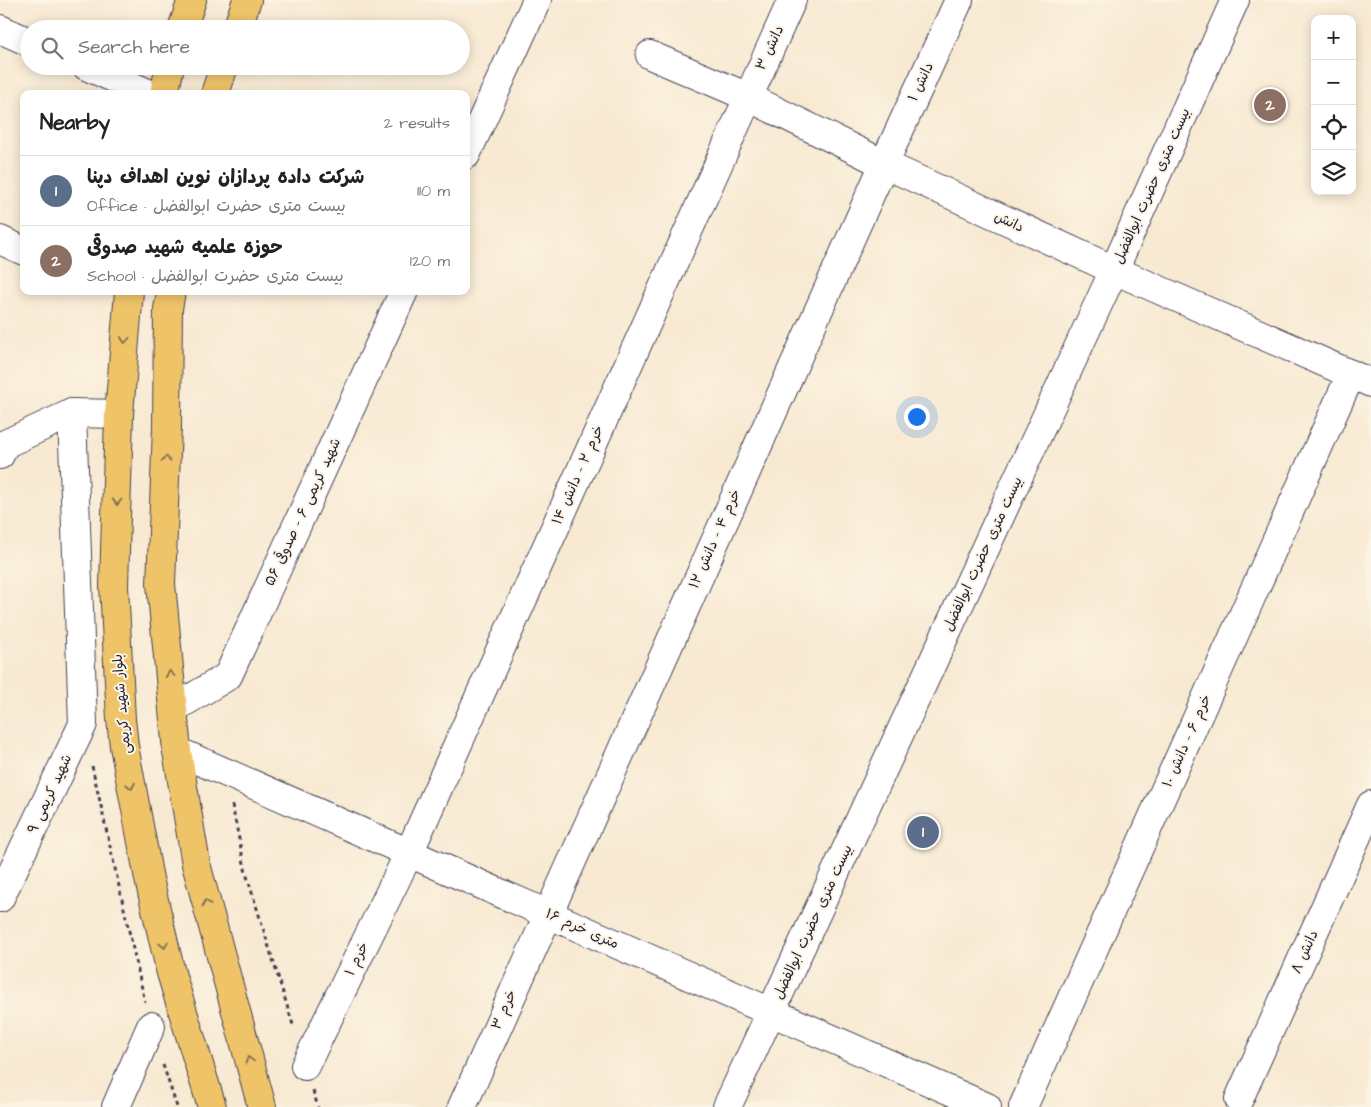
<!DOCTYPE html>
<meta charset="utf-8">
<style>
:root{--surface:#fff;--page:#f6f6f6;--text:#222;--muted:#767676;--line:#e0e0e0;--accent:#1a73e8}
body{margin:0;font-family:"Architects Daughter","Playpen Sans Arabic",sans-serif;background:var(--page);color:var(--text)}
.controls{position:absolute;right:15px;top:15px;display:grid;overflow:hidden;border-radius:10px;box-shadow:0 2px 12px #0003}
.controls button{width:45px;height:45px;display:grid;place-items:center;padding:0;border:0;border-bottom:1px solid var(--line);background:var(--surface);color:var(--text);font:25px sans-serif}
.you{position:absolute;left:916px;top:416px;width:18px;height:18px;margin:-12px;border:4px solid #fff;border-radius:50%;background:#1a73e8;box-shadow:0 0 0 8px #1a73e833}
.badge{display:grid;place-items:center;width:32px;height:32px;border-radius:50%;background:var(--accent);color:#fff;font-size:16px;font-weight:700}
.pin{position:absolute;translate:-50% -50%;border:2px solid #fff;box-shadow:0 1px 5px #0006}
.list{margin:0;padding:0;list-style:none}
h2{display:flex;justify-content:space-between;align-items:center;height:65px;margin:0;padding:0 20px;font-size:21px}
h2 small{font-size:16px;font-weight:400;color:var(--muted)}
.list li{display:grid;grid-template-columns:32px 1fr auto;gap:15px;align-items:center;box-sizing:border-box;height:70px;padding:0 20px;border-top:1px solid var(--line)}
.list b{display:block;font-size:19px;white-space:nowrap}
.list p{margin:0;font-size:16px;white-space:nowrap;color:var(--muted)}
.list em{font-size:16px;font-style:normal;color:var(--muted)}
.icon{flex:none;width:28px;height:28px;fill:none;stroke:currentColor;stroke-width:2;stroke-linecap:round;stroke-linejoin:round}
.map{position:relative;flex:none;width:1371px;height:1107px;overflow:hidden}
.search{position:absolute;background:var(--surface);box-shadow:0 2px 12px #0003;left:20px;top:20px;width:450px;height:55px;display:flex;align-items:center;gap:12px;box-sizing:border-box;padding:0 18px;border-radius:28px;color:var(--muted);font-size:19px}
.panel{position:absolute;background:var(--surface);box-shadow:0 2px 12px #0003;left:20px;top:90px;width:450px;height:205px;border-radius:10px}
.map>svg:first-child{display:block}
</style>
<div class="map">
<svg width="1371" height="1107" viewBox="0 0 1371 1107">
<rect width="100%" height="100%" fill="#fcf5e5"/>
<filter id="ink" filterUnits="userSpaceOnUse"><feTurbulence type="fractalNoise" baseFrequency=".02" numOctaves="2"/><feDisplacementMap in="SourceGraphic" scale="10" xChannelSelector="R" yChannelSelector="G"/><feConvolveMatrix kernelMatrix="1 2 1 2 8 2 1 2 1" color-interpolation-filters="sRGB"/></filter>
<filter id="wash" filterUnits="userSpaceOnUse"><feTurbulence type="fractalNoise" baseFrequency=".0096" numOctaves="4" result="noise"/><feDisplacementMap in="SourceGraphic" scale="20" xChannelSelector="R" yChannelSelector="G"/><feGaussianBlur stdDeviation="1.12" result="paint"/><feColorMatrix in="noise" values="0 0 0 0 0 0 0 0 0 0 0 0 0 0 0 0 0 1.4 0 .05"/><feComposite in="paint" operator="in"/></filter>
<g filter="url(#wash)">
<rect width="100%" height="100%" fill="#f8e9d2"/>
</g>
<g filter="url(#ink)">
<g fill="none" stroke-linecap="round" stroke-linejoin="round">
<defs>
<g id="minor">
<path d="M0,29L29,42"/>
<path d="M650,55L748,97L884,164L1114,270L1371,383"/>
<path d="M86,66L150,94"/>
<path d="M466,155L537,0"/>
<path d="M0,240L24,251"/>
<path d="M0,455L5,444L72,413L119,414"/>
<path d="M173,709L228,676L404,291"/>
<path d="M177,751L987,1107"/>
<path d="M0,898L83,724L72,413"/>
<path d="M305,1066L409,853L792,0"/>
<path d="M1239,1099L1371,805"/>
<path d="M116,1107L151,1026"/>
<path d="M462,1107L884,164L959,0"/>
<path d="M727,1107L1114,270L1235,0"/>
<path d="M1023,1107L1351,374"/>
</g>
<g id="major">
<path d="M182,29L192,0"/>
<path d="M237,29L247,0"/>
<path d="M164,94L170,66"/>
<path d="M215,94L224,66"/>
<path d="M129,291L119,414L114,586L121,719L124,746L149,879L171,973L212,1107"/>
<path d="M171,291L168,309L167,426L161,584L177,751L196,864L262,1107"/>
</g>
</defs>
<use href="#minor" stroke="#424052" stroke-width="30"/>
<use href="#major" stroke="#424052" stroke-width="30"/>
<g stroke="#424052" stroke-width="3" stroke-dasharray="4 4" stroke-linecap="butt">
<path d="M92,766L145,1002"/>
<path d="M232,805L246,873L294,1028"/>
<path d="M163,1065L177,1107"/>
<path d="M313,1091L318,1107"/>
</g>
<use href="#minor" stroke="#fff" stroke-width="28"/>
<use href="#major" stroke="#efc469" stroke-width="28"/>
</g>
<defs><path id="oneway-chevron" d="M-2-3.5L2.5 0L-2 3.5" fill="none" stroke-width="1.6" stroke-linecap="round" stroke-linejoin="round" transform="scale(1.25)"/></defs>
<g stroke="#887352">
<use href="#oneway-chevron" transform="translate(125 340) rotate(95)"/>
<use href="#oneway-chevron" transform="translate(166 459) rotate(-88)"/>
<use href="#oneway-chevron" transform="translate(117 502) rotate(91)"/>
<use href="#oneway-chevron" transform="translate(170 674) rotate(-95)"/>
<use href="#oneway-chevron" transform="translate(131 786) rotate(79)"/>
<use href="#oneway-chevron" transform="translate(206 903) rotate(-105)"/>
<use href="#oneway-chevron" transform="translate(164 945) rotate(77)"/>
<use href="#oneway-chevron" transform="translate(249 1060) rotate(-105)"/>
</g>
</g>
<g text-anchor="middle" dominant-baseline="central" stroke-width="4" stroke-linejoin="round" paint-order="stroke">
<g font-size="14" fill="#22223b" stroke="#fcf5e5">
<text transform="translate(770 48) rotate(-65)">دانش ۳</text>
<text transform="translate(921 82) rotate(-65)">دانش ۱</text>
<text transform="translate(1152 186) rotate(-66)">بیست متری حضرت ابوالفضل</text>
<text transform="translate(1009 222) rotate(25)">دانش</text>
<text transform="translate(578 475) rotate(-66)">خرم ۲ - دانش ۱۴</text>
<text transform="translate(303 512) rotate(-65)">شهید کریمی ۶ - صدوقی ۵۶</text>
<text transform="translate(715 539) rotate(-66)">خرم ۴ - دانش ۱۲</text>
<text transform="translate(983 554) rotate(-65)">بیست متری حضرت ابوالفضل</text>
<text transform="translate(122 704) rotate(-95)">بلوار شهید کریمی</text>
<text transform="translate(1187 741) rotate(-66)">خرم ۶ - دانش ۱۰</text>
<text transform="translate(50 794) rotate(-65)">شهید کریمی ۹</text>
<text transform="translate(813 922) rotate(-65)">بیست متری حضرت ابوالفضل</text>
<text transform="translate(582 929) rotate(24)">۱۶ متری خرم</text>
<text transform="translate(1305 952) rotate(-66)">دانش ۸</text>
<text transform="translate(357 959) rotate(-64)">خرم ۱</text>
<text transform="translate(504 1010) rotate(-66)">خرم ۳</text>
</g>
</g>
</svg>
<div class="controls">
<button>+</button>
<button>−</button>
<button><svg class="icon" aria-label="locate" viewBox="0 0 24 24"><circle cx="12" cy="12" r="6"/><path d="M12 2v4M12 18v4M2 12h4M18 12h4"/></svg></button>
<button><svg class="icon" aria-label="layers" viewBox="0 0 24 24"><path d="M12 4l9 5-9 5-9-5zM3 14l9 5 9-5"/></svg></button>
</div>
<div class="you"></div>
<div class="pin badge" style="left:923px;top:832px;background:#5c6f8a">1</div>
<div class="pin badge" style="left:1270px;top:105px;background:#8d6e63">2</div>
<div class="search"><svg class="icon" aria-label="search" viewBox="0 0 24 24"><circle cx="10" cy="10" r="6"/><path d="M15 15l6 6"/></svg>Search here</div>
<section class="panel">
<h2>Nearby<small>2 results</small></h2>
<ul class="list">
<li><span class="badge" style="background:#5c6f8a">1</span><div><b>شرکت داده پردازان نوین اهداف دپنا</b><p>Office · بیست متری حضرت ابوالفضل</p></div><em>110 m</em></li>
<li><span class="badge" style="background:#8d6e63">2</span><div><b>حوزه علمیه شهید صدوقی</b><p>School · بیست متری حضرت ابوالفضل</p></div><em>120 m</em></li>
</ul>
</section>
</div>
